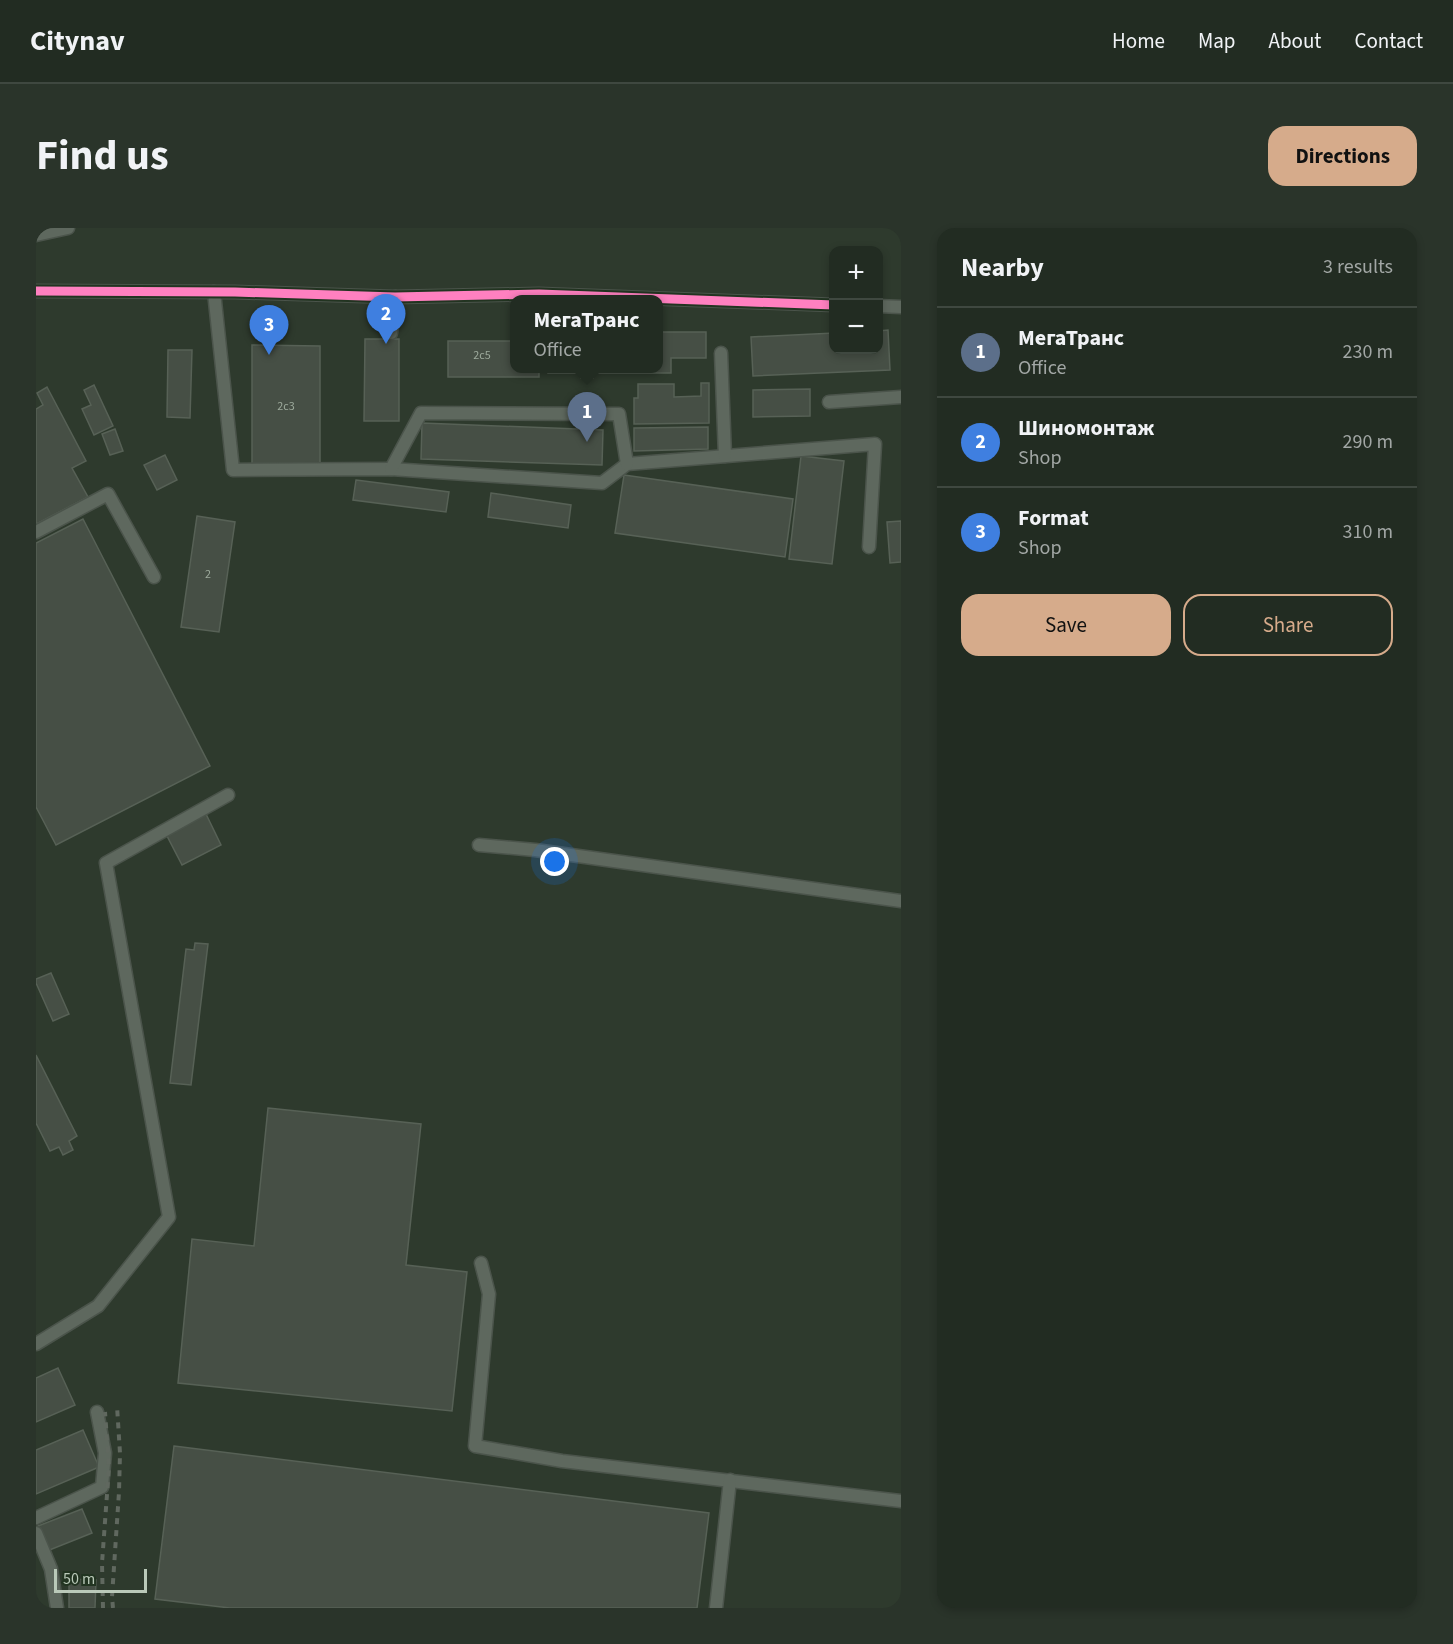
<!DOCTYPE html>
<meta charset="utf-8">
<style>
:root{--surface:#222c22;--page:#2a342a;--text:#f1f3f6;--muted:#a2a7a5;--line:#3f4840;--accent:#d6ab8b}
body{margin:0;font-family:"Source Sans 3",sans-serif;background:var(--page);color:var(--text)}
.controls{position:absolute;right:18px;top:18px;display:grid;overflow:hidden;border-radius:12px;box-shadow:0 3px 9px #0003}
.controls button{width:54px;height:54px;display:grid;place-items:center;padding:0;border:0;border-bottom:2px solid var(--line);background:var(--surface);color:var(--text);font:30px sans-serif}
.scale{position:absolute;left:18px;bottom:15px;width:93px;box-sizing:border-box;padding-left:6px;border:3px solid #bac9b9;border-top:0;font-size:16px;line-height:21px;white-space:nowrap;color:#bac9b9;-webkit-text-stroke:4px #223421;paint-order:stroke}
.you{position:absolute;left:519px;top:634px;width:21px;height:21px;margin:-15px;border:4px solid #fff;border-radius:50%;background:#1a73e8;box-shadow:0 0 0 9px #1a73e833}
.badge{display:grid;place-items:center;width:39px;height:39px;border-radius:50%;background:var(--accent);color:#fff;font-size:20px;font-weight:700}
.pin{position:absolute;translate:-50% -50px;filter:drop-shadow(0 2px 3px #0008)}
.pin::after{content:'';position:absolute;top:32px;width:21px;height:18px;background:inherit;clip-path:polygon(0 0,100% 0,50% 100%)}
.popup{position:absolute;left:474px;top:67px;width:153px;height:78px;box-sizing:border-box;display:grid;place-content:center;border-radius:12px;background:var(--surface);filter:drop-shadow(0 2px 4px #0005);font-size:20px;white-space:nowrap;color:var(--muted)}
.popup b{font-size:22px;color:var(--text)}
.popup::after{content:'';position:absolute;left:50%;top:100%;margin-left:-12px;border:12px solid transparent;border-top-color:var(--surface)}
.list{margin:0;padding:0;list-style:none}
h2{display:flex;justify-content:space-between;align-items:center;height:78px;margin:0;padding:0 24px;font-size:26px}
h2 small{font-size:20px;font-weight:400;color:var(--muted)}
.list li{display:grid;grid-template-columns:39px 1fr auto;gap:18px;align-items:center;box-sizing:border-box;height:90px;padding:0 24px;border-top:2px solid var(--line)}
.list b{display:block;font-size:22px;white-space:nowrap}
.list p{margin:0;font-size:20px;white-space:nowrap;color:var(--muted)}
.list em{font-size:20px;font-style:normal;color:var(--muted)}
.actions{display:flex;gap:12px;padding:18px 24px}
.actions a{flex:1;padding:14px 0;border:2px solid var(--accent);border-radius:18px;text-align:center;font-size:21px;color:var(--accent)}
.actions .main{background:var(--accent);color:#111}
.map{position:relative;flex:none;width:865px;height:1380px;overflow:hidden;border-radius:18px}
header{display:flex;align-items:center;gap:36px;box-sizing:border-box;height:84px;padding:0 30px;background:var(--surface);border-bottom:2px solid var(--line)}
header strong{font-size:28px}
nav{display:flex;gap:33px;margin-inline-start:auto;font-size:21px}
.intro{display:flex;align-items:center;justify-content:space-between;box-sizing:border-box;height:144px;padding:0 36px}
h1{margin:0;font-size:42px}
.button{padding:15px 27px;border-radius:18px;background:var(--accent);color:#111;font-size:21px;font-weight:700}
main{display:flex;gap:36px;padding:0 36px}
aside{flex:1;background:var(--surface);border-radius:18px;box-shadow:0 3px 9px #0003}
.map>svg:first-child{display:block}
</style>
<header>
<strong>Citynav</strong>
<nav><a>Home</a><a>Map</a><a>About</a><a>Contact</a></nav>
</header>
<div class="intro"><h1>Find us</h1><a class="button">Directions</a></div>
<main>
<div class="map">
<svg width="865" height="1380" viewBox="0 0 865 1380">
<rect width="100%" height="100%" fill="#2e3a2d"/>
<g fill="#464f45" stroke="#576156" stroke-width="1.5">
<path d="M852,102L854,142L717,148L715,109L798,105V122H842V103Z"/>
<path d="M623,104H670V130H635V145H557V150H545V145H512V140H623Z"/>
<path d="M329,111H363V193H328Z"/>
<path d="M412,113H479V140H503V149H412Z"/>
<path d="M216,117L284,118V238H216Z"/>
<path d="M132,122H156L154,190L131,189Z"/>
<path d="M665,155H673V195L598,196V170H602V156H638V169L665,168Z"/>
<path d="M58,157L77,198L58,207L46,181L55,177L48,162Z"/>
<path d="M11,159L50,233L36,240L52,269L0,296V181L7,177L1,165Z"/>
<path d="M774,161V188L717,189V162Z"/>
<path d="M386,195L567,202L566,237L385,231Z"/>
<path d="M672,199V221L598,223V200Z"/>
<path d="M79,201L87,223L74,227L66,206Z"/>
<path d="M129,227L141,252L121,262L108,237Z"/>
<path d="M765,228L808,233L796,336L753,331Z"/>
<path d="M588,247L757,271L749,329L579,305Z"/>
<path d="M320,252L413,264L410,284L317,272Z"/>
<path d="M455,265L535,277L532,300L452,289Z"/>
<path d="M161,288L199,294L183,404L145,399Z"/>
<path d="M47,291L174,538L20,617L0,579V315Z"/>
<path d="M865,293V334L854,335L851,294Z"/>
<path d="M170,586L185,617L146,637L130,606Z"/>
<path d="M159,715L172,716L155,857L134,855L150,721L158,722Z"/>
<path d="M15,745L33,786L17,793L0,755V751Z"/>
<path d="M0,827L41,908L33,913L37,922L27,927L23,919L14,923L0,895Z"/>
<path d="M232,880L385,896L370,1037L431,1044L416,1183L142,1155L156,1011L218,1018Z"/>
<path d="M22,1140L39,1177L0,1194V1150Z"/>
<path d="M47,1202L63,1239L0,1266V1222Z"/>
<path d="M138,1218L673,1285L661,1380H194L119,1371Z"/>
<path d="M46,1281L56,1305L11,1323L2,1298Z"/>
<path d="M33,1351L60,1352L59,1380H33Z"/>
</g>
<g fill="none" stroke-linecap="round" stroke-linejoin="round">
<defs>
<g id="minor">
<path d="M0,7L32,0"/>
<path d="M0,63L199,64L359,69L503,66L798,77"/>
<path d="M178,64L197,242L355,241L566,255L591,236L839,216L833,319"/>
<path d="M842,78L865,79"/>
<path d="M355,105L359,69"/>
<path d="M685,125L689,228"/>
<path d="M793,174L865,169"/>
<path d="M355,241L385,185L583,186L591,236"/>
<path d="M0,304L72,266L118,349"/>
<path d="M443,617L499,622L865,673"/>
<path d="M445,1035L453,1066L439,1218L526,1233L865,1273"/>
<path d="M0,1116L62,1078L133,989L70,635L192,567"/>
<path d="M0,1290L66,1259L69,1225L61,1184"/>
<path d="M0,1305L15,1341L21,1380"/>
<path d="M680,1380L694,1252"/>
</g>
</defs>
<use href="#minor" stroke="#4b544b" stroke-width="15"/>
<use href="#minor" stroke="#5e685e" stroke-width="12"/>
<g stroke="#60685f" stroke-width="4" stroke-dasharray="6 6" stroke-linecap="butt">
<path d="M67,1380L66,1335L73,1239L69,1184"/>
<path d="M77,1380L76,1369L83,1264L84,1225L81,1178"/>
</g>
<defs>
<path id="cycleway" d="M0,63L199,64L359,69L503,66L798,77"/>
</defs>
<use href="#cycleway" stroke="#223421" stroke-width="13"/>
<use href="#cycleway" stroke="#ff80c0" stroke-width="9"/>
</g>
<g text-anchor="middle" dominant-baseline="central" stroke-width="4.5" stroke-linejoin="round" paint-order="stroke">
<g font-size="12" fill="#9daa9c">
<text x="446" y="127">2с5</text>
<text x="250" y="178">2с3</text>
<text x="172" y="346">2</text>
</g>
</g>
</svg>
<div class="controls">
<button>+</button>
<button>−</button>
</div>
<div class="scale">50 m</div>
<div class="you"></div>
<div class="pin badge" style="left:551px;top:214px;background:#5c6f8a">1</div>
<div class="popup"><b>МегаТранс</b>Office</div>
<div class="pin badge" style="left:350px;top:116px;background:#3f7fe0">2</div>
<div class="pin badge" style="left:233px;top:127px;background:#3f7fe0">3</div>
</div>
<aside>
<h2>Nearby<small>3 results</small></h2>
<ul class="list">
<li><span class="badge" style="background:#5c6f8a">1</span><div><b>МегаТранс</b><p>Office</p></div><em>230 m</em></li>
<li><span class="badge" style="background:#3f7fe0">2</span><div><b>Шиномонтаж</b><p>Shop</p></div><em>290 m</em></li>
<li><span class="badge" style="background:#3f7fe0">3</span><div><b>Format</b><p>Shop</p></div><em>310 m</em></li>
</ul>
<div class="actions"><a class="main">Save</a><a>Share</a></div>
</aside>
</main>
